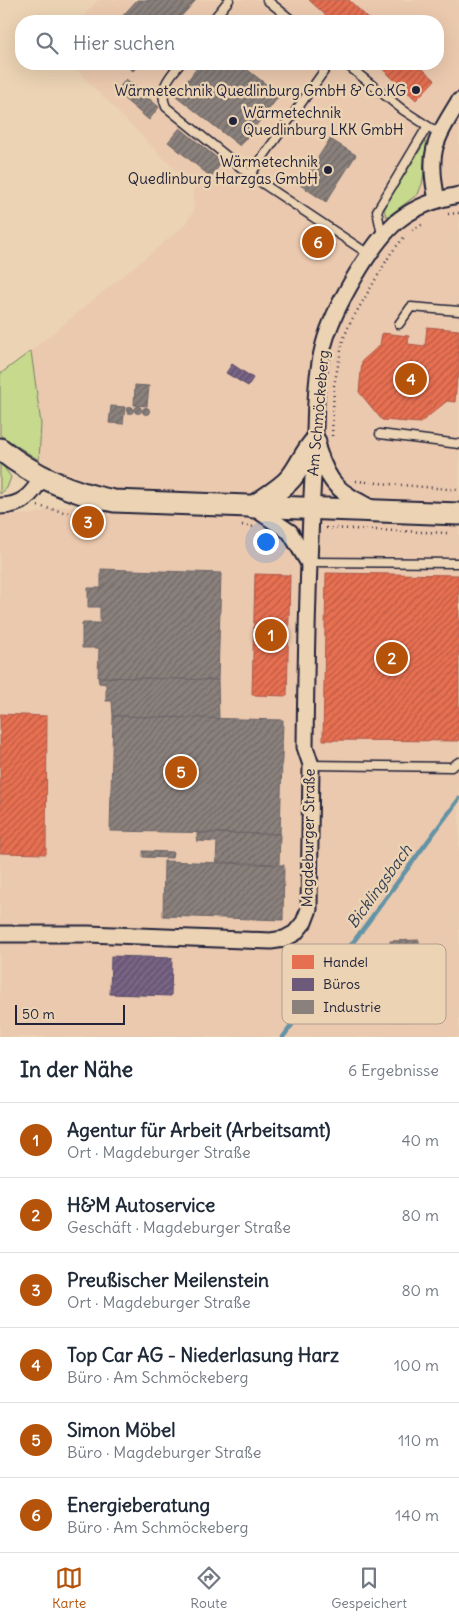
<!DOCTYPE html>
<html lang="de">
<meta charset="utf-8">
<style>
:root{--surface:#fff;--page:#f2f2f3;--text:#1f2937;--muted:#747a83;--line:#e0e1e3;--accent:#b45309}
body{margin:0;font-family:Delius,sans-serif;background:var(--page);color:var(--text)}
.scale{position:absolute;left:15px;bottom:12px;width:110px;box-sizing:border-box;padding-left:5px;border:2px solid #22223b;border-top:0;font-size:14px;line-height:18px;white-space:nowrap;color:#22223b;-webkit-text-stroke:4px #ebd3b3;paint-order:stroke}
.you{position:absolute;left:265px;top:541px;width:18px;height:18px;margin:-12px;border:4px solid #fff;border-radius:50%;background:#1a73e8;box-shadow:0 0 0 8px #1a73e833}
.badge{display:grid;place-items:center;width:32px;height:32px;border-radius:50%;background:var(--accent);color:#fff;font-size:16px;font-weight:700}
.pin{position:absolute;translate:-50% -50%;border:2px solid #fff;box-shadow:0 1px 5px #0006}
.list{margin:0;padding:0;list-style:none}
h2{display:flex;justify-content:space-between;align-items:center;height:65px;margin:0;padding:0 20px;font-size:21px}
h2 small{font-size:16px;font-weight:400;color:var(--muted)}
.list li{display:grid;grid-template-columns:32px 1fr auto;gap:15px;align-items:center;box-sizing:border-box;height:75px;padding:0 20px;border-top:1px solid var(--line)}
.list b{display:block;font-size:19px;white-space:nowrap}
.list p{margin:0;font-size:16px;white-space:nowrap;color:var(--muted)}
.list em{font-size:16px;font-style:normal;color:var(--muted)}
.icon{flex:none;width:28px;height:28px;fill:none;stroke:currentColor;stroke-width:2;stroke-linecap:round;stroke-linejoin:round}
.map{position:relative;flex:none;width:459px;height:1037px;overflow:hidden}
.search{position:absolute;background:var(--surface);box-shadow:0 5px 20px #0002;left:15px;right:15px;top:15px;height:55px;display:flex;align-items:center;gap:12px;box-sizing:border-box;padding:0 18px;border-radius:20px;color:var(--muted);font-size:19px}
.sheet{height:515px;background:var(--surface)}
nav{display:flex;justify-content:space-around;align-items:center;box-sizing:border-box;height:70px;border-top:1px solid var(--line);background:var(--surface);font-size:14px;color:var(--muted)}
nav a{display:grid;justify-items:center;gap:2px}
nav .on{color:var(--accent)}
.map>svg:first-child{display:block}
</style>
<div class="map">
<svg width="459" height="1037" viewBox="0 0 459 1037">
<defs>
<pattern id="shops-hatch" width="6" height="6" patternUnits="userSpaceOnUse" patternTransform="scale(1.25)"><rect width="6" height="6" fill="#e76f51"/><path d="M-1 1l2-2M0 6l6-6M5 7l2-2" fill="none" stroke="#bb5b44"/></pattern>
<pattern id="offices-hatch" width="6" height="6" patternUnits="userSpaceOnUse" patternTransform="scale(1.25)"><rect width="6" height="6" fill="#6d597a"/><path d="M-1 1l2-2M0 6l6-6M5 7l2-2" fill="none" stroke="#81728c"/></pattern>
<pattern id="industry-hatch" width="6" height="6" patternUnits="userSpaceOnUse" patternTransform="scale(1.25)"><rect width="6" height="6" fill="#8a817c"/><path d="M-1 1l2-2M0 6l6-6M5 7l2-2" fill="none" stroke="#706967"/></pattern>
</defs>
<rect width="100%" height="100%" fill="#ebd3b3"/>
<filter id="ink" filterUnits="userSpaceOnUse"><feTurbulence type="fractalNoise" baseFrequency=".02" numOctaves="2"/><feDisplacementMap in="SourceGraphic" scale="10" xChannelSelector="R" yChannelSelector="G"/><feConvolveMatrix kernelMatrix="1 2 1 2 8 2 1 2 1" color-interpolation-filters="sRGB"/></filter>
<g filter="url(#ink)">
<path fill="#ebc9ae" d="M98,0H459V1037H0V515H30L59,507L73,506L95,510L100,486L61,473L39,460L41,424L31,351L183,227L194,211L193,188L71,64H438V21H79Z"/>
<g fill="#c6d98d" stroke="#747e64">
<path d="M425,142L429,144L422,184L418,194L387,217L384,211L388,202Z"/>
<path d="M31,351L41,424L39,460L0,435V374Z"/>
<path d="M0,462L11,477L7,488L0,494Z"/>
</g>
<g fill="url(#shops-hatch)" stroke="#ac584a">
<path d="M309,0H349L371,21H332Z"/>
<path d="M377,64H417L435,80L416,100Z"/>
<path d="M306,228L335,245L329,256L300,238Z"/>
<path d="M427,327L459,330V378H457L455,402L447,401L420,423L382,420L359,392L362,361L380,345L382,333L409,336L408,344L425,346Z"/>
<path d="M326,573L459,575V741L323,740Z"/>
<path d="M255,574L290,575L287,696L252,695Z"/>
<path d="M0,714L47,716L46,854L0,853Z"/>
</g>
<g fill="url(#offices-hatch)" stroke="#564867">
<path d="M232,364L253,378L248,386L226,373Z"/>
<path d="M111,956L172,958L171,996L110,994Z"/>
</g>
<g fill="url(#industry-hatch)" stroke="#6b6468">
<path d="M137,0H196L177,21H118Z"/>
<path d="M124,64H140L133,71Z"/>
<path d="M200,64H240L280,95L240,146L176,96Z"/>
<path d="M126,79L159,107L149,120L116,92Z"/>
<path d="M180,128L222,162L211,177L168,142Z"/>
<path d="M330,139L356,155L326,202L300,185Z"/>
<path d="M135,385L149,386L147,406L134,405Z"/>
<path d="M111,406L125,407L123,424L109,423Z"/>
<circle cx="138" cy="410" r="3.5"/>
<circle cx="130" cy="410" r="3.5"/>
<circle cx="146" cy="411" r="3.5"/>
<path d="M101,569L221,573L218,680L98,677L99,648H82V623H100V607H88V588H101Z"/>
<path d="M98,677L218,680L219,719L113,716L112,701H106V684L99,683Z"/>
<path d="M113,716L283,720L280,834L110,831Z"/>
<path d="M197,833L280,834L279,864L216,862L217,842L197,841Z"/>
<path d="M143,851L173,852L172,858L143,857Z"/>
<path d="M164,861L284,865L283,920L163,916Z"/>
<path d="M419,940V1021H392L390,941Z"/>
</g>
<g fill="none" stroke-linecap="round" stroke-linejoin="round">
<path stroke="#6393a6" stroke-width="4.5" d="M283,1037L459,799"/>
<defs>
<g id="lane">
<path d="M267,0L293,21"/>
<path d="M212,21L229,0"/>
<path d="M180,64C169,77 158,89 166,107L250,175L329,64"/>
<path d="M346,64L403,110L440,134"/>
<path d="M250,175L370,255"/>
<path d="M382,235L377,211L427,127"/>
<path d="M399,324L411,307L459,311"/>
<path d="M380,434L459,444"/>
<path d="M309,562L459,563"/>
<path d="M311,765L451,767L459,762"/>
</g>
<g id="street">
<path d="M437,200C427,152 434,142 459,101"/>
<path d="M318,450C330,487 339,491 373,509"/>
<path d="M0,506C22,506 32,495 42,477"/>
<path d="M254,508L290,532L308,562"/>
<path d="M0,934H88L271,941L284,939L295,933L304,922L309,909L311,765L305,747C306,651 308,556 314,460C316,422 314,381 324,344C333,310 372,240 400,219C417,206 438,199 459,195"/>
</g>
<g id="secondary">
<path d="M0,449C34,476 71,493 114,501L459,514"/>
<path d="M253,507C265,498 281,490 291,478C300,467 305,453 315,442"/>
</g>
</defs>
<use href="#lane" stroke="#22223b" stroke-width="11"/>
<use href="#street" stroke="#22223b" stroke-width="19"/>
<use href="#secondary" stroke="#22223b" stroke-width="25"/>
<g stroke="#22223b" stroke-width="2.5" stroke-dasharray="1 4" stroke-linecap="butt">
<path d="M448,214L459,213"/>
<path d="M412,230L425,223"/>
<path d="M332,436L334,386L343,340L350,323L391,253L406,235"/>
<path d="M356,481L459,490"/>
<path d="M38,506L77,515L92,516"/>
<path d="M242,525L254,527"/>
<path d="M326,528L448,533"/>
</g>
<use href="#lane" stroke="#ebd3b3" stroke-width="8"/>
<use href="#street" stroke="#ebd3b3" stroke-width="15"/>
<use href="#secondary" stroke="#ebd3b3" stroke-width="21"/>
</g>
</g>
<g fill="#22223b" stroke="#ebd3b3" stroke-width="2">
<circle cx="416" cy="90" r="5"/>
<circle cx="233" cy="121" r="5"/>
<circle cx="328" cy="170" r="5"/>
</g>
<g text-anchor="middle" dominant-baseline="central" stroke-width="5" stroke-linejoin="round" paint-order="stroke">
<g font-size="15" fill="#22223b" stroke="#ebd3b3" text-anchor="end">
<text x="406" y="90">Wärmetechnik Quedlinburg GmbH &amp; Co.KG</text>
<text x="243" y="112" text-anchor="start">Wärmetechnik<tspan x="243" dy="17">Quedlinburg LKK GmbH</tspan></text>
<text x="318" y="161">Wärmetechnik<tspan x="318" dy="17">Quedlinburg Harzgas GmbH</tspan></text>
</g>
<g font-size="15" fill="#22223b" stroke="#ebd3b3">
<text transform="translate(318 413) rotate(-85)">Am Schmöckeberg</text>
<text transform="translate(308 838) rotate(-89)">Magdeburger Straße</text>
</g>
<g font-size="16" font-style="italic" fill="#323e56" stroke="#ebd3b3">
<text transform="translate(379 886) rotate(-54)">Bicklingsbach</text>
</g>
</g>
<rect x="282" y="944" width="164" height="80" rx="8" fill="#ebd3b3" stroke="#af9e8f" stroke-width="1"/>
<rect x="292" y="955" width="22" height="14" fill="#e76f51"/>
<rect x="292" y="978" width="22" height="13" fill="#6d597a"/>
<rect x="292" y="1000" width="22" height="14" fill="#8a817c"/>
<g font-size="14" fill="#22223b">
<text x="323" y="967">Handel</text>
<text x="323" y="989">Büros</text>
<text x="323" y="1012">Industrie</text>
</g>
</svg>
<div class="scale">50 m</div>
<div class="you"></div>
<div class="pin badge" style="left:271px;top:635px">1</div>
<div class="pin badge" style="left:392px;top:658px">2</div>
<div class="pin badge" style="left:88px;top:522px">3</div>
<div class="pin badge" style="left:411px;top:379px">4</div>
<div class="pin badge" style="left:181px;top:772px">5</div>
<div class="pin badge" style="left:318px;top:242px">6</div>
<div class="search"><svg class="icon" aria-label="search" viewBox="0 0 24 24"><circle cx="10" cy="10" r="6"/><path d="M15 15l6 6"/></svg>Hier suchen</div>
</div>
<section class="sheet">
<h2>In der Nähe<small>6 Ergebnisse</small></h2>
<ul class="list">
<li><span class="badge">1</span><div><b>Agentur für Arbeit (Arbeitsamt)</b><p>Ort · Magdeburger Straße</p></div><em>40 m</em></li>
<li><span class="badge">2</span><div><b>H&amp;M Autoservice</b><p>Geschäft · Magdeburger Straße</p></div><em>80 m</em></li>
<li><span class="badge">3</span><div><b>Preußischer Meilenstein</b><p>Ort · Magdeburger Straße</p></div><em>80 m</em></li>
<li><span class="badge">4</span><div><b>Top Car AG - Niederlasung Harz</b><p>Büro · Am Schmöckeberg</p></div><em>100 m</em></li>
<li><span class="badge">5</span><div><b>Simon Möbel</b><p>Büro · Magdeburger Straße</p></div><em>110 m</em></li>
<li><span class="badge">6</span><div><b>Energieberatung</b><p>Büro · Am Schmöckeberg</p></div><em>140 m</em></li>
</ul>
</section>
<nav>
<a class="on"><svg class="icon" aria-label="map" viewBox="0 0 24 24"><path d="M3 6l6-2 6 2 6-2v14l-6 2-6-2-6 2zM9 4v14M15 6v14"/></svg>Karte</a>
<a><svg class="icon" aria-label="directions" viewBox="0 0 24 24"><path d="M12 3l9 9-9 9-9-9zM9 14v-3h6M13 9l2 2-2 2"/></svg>Route</a>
<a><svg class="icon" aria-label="saved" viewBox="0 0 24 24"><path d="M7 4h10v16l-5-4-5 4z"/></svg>Gespeichert</a>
</nav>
